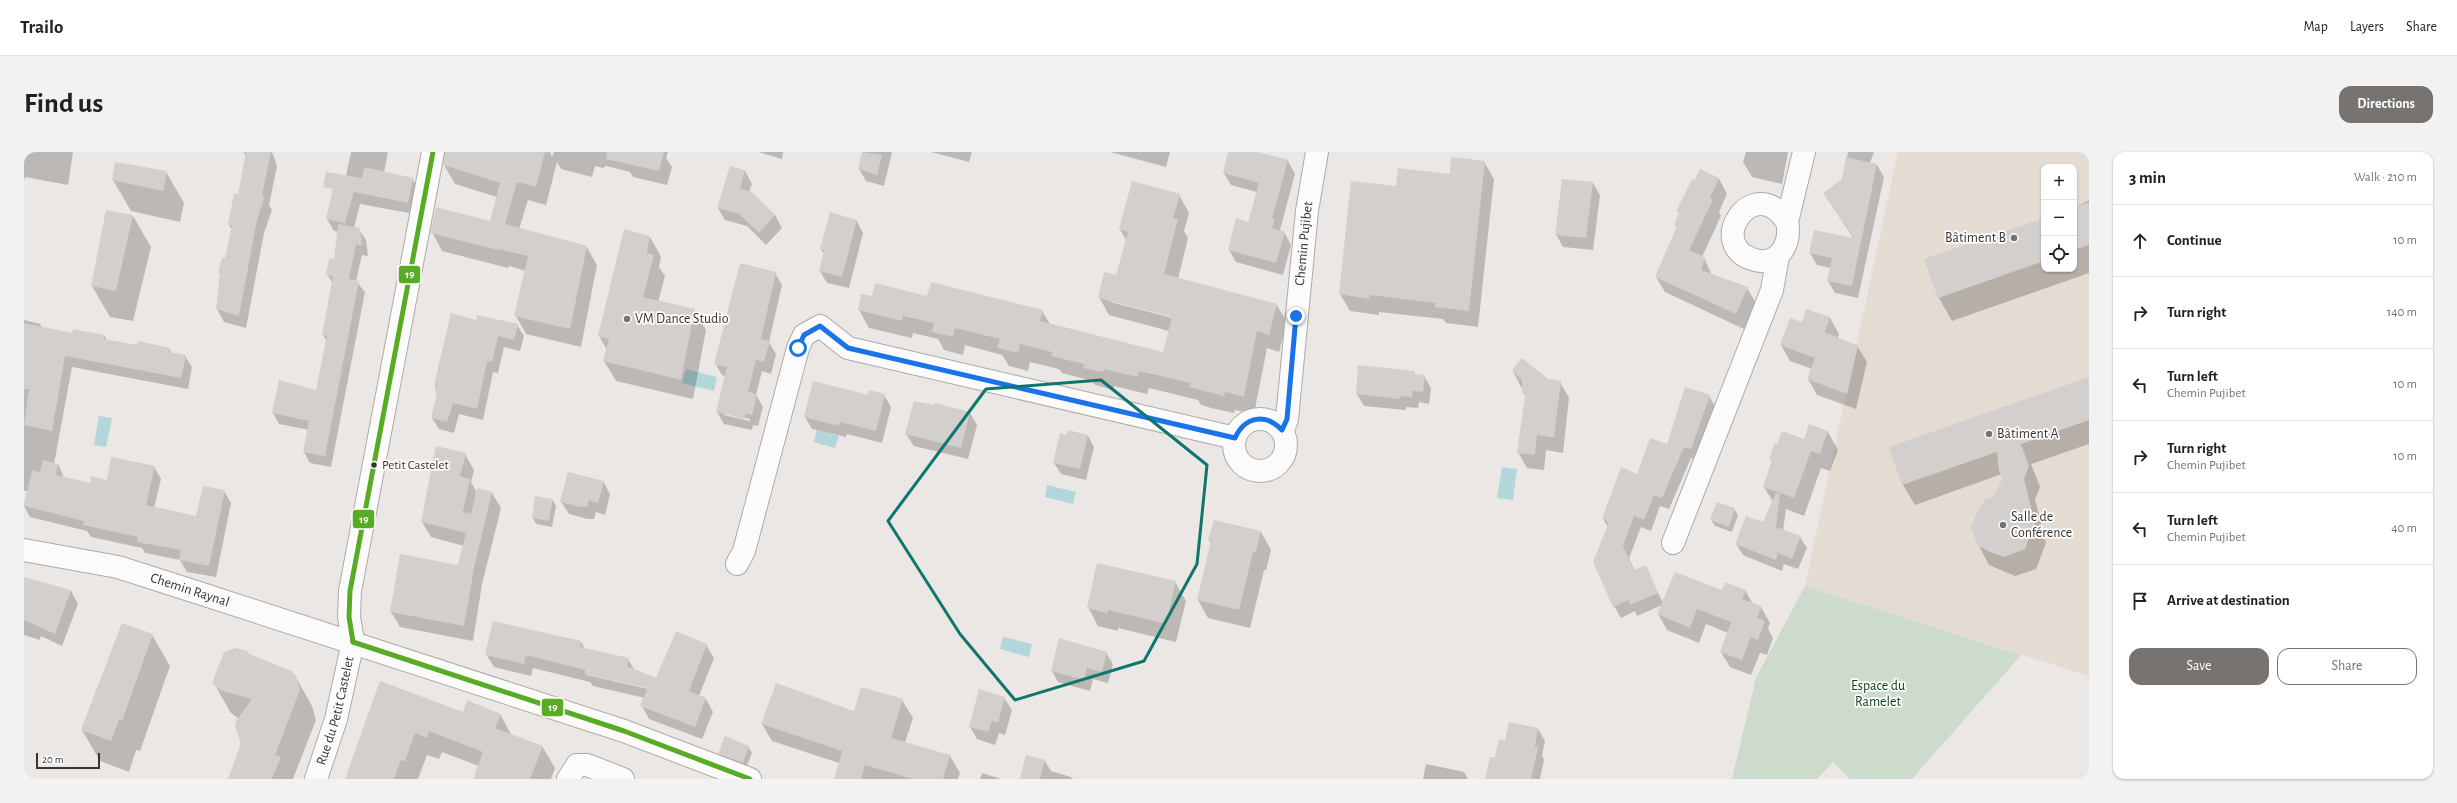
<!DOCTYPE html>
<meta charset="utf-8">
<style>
:root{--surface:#fff;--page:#f2f2f2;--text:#202124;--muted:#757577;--line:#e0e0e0;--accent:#767371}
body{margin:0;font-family:"Alegreya Sans",sans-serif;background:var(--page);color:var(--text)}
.controls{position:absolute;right:12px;top:12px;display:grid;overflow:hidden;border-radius:8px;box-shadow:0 1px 3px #0004}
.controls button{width:36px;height:36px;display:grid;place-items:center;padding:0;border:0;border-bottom:1px solid var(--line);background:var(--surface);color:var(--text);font:20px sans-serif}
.scale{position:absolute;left:12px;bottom:10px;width:64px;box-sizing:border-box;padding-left:4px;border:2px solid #383533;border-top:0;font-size:11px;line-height:14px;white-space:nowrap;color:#383533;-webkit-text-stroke:3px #fff;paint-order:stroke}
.stop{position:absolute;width:12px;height:12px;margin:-9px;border:3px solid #1a73e8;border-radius:50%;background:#fff}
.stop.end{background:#1a73e8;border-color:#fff;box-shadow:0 1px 4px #0008}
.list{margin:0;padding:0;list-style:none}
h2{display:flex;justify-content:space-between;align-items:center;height:52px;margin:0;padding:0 16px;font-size:17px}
h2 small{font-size:13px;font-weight:400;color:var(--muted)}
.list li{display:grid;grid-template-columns:26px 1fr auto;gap:12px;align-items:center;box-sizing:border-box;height:72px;padding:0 16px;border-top:1px solid var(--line)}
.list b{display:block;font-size:15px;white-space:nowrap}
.list p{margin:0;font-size:13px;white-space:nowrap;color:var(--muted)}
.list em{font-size:13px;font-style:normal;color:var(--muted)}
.actions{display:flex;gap:8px;padding:12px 16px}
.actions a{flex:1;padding:9px 0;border:1px solid var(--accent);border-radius:12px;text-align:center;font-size:14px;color:var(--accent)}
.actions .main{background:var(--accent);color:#fff}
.icon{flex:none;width:22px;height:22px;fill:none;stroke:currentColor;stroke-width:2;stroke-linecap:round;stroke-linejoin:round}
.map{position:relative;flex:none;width:2065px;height:627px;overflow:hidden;border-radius:12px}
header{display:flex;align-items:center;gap:24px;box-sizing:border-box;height:56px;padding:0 20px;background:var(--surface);border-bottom:1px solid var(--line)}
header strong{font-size:19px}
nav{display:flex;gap:22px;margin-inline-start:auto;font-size:14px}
.intro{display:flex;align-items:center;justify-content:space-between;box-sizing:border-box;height:96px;padding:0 24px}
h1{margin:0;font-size:28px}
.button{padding:10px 18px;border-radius:12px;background:var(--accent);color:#fff;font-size:14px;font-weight:700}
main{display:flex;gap:24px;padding:0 24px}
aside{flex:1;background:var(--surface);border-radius:12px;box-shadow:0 1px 3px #0004}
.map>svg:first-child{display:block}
</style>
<header>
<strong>Trailo</strong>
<nav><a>Map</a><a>Layers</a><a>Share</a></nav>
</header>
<div class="intro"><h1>Find us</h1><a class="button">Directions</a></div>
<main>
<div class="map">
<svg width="2065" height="627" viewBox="0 0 2065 627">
<rect width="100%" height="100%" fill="#eae7e4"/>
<path fill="#e4dbd3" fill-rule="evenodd" d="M1874,0H2065V524L1781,434ZM2020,15H2050V117H2020Z"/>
<path fill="#cddbcc" d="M1781,434L1997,503L1888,627H1826L1809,610L1793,627H1708L1732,526Z"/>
<g fill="#b2d6da">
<path d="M662,217L693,225L690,239L658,231Z"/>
<path d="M75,264L88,266L82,295L70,293Z"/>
<path d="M793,278L815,284L811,296L790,290Z"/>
<path d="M1478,315L1493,317L1489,348L1473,346Z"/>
<path d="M1023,333L1052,340L1049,352L1021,345Z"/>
<path d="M979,485L1008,492L1005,505L976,497Z"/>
</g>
<g fill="#0003" fill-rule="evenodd">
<path d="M0,0H49L44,33L1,25L0,29Z"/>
<path d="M220,0H248L253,14L245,53L248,58L240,81L222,176L200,170L193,157L197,124L195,121L202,107L208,78L205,73L215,43L222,6Z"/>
<path d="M327,0H364L360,21L388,26L395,39L390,62L336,52L330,76L335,77L342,88L344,104L338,103L332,129L341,140L307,315L286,311L280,300L285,278L255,272L249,261L293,239L303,189L299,183L309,132L303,122L311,109L315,80L310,79L303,67L322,24Z"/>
<path d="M423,0H526L528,5L530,0H644L642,6L648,15L643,33L609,25L606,20L582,14L579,16L571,14L568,25L537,17L533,10L522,53L504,48L495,77L562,94L573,113L557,195L502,182L492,164L502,119L485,114L484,116L418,99L408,80L467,70L473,45L431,32L420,13Z"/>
<path d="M734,0H759L758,7Z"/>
<path d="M840,0H868L860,34L842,29L835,17Z"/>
<path d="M907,0H948L945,10Z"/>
<path d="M1086,0H1146L1142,15Z"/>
<path d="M1205,0H1229L1264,9L1271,22L1256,78L1260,80L1267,93L1259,123L1212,110L1205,98L1225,71L1233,40L1207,33L1200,21Z"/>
<path d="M1722,0H1764L1758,32L1728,25L1719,10Z"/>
<path d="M1824,0H1850L1846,11L1853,13L1860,25L1834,146L1811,141L1804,129L1807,116L1793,113L1786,101L1830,87L1800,42L1818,28Z"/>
<path d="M1460,10L1470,27L1454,175L1422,171L1419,167L1355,160V163L1326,159L1316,142L1373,35L1427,23Z"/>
<path d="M707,16L721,19L728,32L725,40L751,63L758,76L742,93L723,74L701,68L694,56Z"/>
<path d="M1677,18L1695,27L1703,42L1695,60L1697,64L1678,105L1680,106L1688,123L1723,136L1732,151L1720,177L1641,140L1632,125L1653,77L1651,73L1656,63L1654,60Z"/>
<path d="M142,20L160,51L156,70L107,59L89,28Z"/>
<path d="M1569,31L1576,43L1569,98L1539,95L1532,82Z"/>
<path d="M1155,43L1165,61L1160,79L1164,86L1154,127L1252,152L1263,170L1255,200L1243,196L1230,262L1211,258L1210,261L1187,256L1177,253L1174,248L1125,236L1123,242L1090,234L1089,238L1071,233L1068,229L1038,221L1035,217L1006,210L1004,219L985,214L978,203L941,193L939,203L920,198L914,187L889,181L888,186L845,176L835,158L848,146L904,145L1018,159L1026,172L1140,201L1145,179L1085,163L1075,145L1093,124L1102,88L1096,77ZM1087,148L1153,165L1152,167L1087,150Z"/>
<path d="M2065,48V121L1928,169L1915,146L2020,67V117H2050V56Z"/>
<path d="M109,64L127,95L109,169L86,165L68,134Z"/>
<path d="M832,68L839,81L825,136L803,131L796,119L800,102L797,97Z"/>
<path d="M626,85L637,105L635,115L641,124L634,150L670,158L682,178L669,247L592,229L580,209L583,198L575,184Z"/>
<path d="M751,121L758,133L745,190L752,202L747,222L738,219L732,243L739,255L734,274L729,273L728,278L700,272L693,260L701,224L698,223L691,211ZM700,261L726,267V269L700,263Z"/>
<path d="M1783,158L1806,166L1815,182L1813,187L1833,194L1843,210L1832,257L1793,243L1784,227L1788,217L1766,209L1757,193L1778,171Z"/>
<path d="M0,168L16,172L18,176L49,182L81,184L83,189L145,197L148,201L161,204L168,215L164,237L48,215L30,312H34L40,326L67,332L130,315L137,327L130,356L173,365L200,339L207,351L192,425L163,420L156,408L121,401L118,396L67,385L63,379L6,365L0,354L3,339H0Z"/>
<path d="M453,169L493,173L500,184L496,199L480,195L474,221L469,220L459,268L435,262L430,281L415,277L408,266L413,243L411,233Z"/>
<path d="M1335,214L1390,220L1392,223L1400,224L1407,236L1405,252L1395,250L1394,256L1382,255V258L1340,254L1333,242Z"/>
<path d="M1489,219L1536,230L1545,246L1539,301L1522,298L1520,318L1503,316L1494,300L1502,245Z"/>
<path d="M2065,226V292L2007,312L2016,335L2011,347L2022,391L2012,417L1991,424L1965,413L1954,392L1970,346L1980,326L1978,322L1891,353L1879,333L1866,296Z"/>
<path d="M860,243L867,255L858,291L823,282L822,285L788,277L781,265L844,244Z"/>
<path d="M1685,244L1692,256L1673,308L1667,306L1645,357L1636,354L1627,379L1617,375L1605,406L1611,419L1621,414L1639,451L1699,439L1721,438L1729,452L1737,455L1746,471L1744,477L1749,486L1743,503L1736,501L1727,523L1706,515L1697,500L1704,481L1682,472L1675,491L1643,478L1634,462L1638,453L1613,464L1611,459L1597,466L1590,454L1584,375L1579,367L1613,323L1644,293Z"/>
<path d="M946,261L953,273L944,307L890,294L882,282Z"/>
<path d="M1804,280L1814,298L1806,319L1797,316L1780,364L1762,357L1759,379L1776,385L1783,396L1774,417L1760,412L1758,419L1719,403L1712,392L1739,371L1749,350L1740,335L1748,310L1746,307L1780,288Z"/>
<path d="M1043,284H1064L1070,295L1062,328L1037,322L1030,311Z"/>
<path d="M441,302L450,318L447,330L453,341L454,338L468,341L477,356L458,432L449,489L376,475L367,460L435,414L440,394L407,385L398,370Z"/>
<path d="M579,329L586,342L581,363L572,360L570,367H564L545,362L537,350Z"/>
<path d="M529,348L532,354L528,375L512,372L509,366Z"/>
<path d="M1710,357L1714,363L1708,380L1691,374L1687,368Z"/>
<path d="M1237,380L1247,398L1242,418H1240L1226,476L1184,466L1174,448L1187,392L1185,388Z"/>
<path d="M0,426L47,439L54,452L38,494L17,484L16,488L0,483Z"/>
<path d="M1151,430L1162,449L1152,490L1094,476V479L1074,474L1064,455Z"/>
<path d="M128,483L146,514L116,599L112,598L105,620L76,609L58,578Z"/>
<path d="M557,490L561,497L604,507L611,519L633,527L682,493L690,506L675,544L682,547L689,560L678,587L625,567L618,554L621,546L569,534L566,530L509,516L507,524L470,515L462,502ZM563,521L629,536V538L563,523Z"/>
<path d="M223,500L225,503L271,524L288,554L292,568L269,627H205L219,592L215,567L206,560L190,531Z"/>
<path d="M1082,501L1089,512L1084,531L1069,527L1066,539L1034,530L1028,519Z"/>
<path d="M357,531L439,561L476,562L488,584L518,594L531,616L527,627H450L455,614L418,600L415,607L403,603L394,627H322Z"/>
<path d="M980,546L988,558L981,583L975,581L971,593L953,587L946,575Z"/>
<path d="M878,548L889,566L881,591L926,604L936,621L934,627H811L815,611L748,589L738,572L831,560Z"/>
<path d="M1514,577L1521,589L1518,603L1520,608L1516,627H1462L1482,589Z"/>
<path d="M724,595L728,601L722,616L699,608L696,602Z"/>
<path d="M1003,605L1021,609L1027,619L1047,625L1049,627H997Z"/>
<path d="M1402,612L1440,620L1444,627H1399Z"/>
<path d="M0,621L4,627H0Z"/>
<path d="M958,621L977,627H956Z"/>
</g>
<g fill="#d2cfcd">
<path d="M222,0H247L238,44H241L233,68L215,164L192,157L196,122L194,121L198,105L201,106L208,73H204L210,41L214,42Z"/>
<path d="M421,0H521L512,35L493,30L481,72L563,94L546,177L490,164L504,104L474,97V98L406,81L412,55L466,69L476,31L419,13Z"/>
<path d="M583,0H640L635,19L582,7Z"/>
<path d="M838,0L858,3L853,23L834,17Z"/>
<path d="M1204,0H1233L1264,8L1248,67H1251L1248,76L1261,80L1252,111L1204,98L1212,66L1224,70L1235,31L1199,21Z"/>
<path d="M1427,5L1461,9L1445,159L1411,155V151L1346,143L1345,147L1315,142L1327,29L1372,34L1374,16L1426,22Z"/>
<path d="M1822,5L1853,12L1828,134L1803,129L1808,106L1785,101L1790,78L1830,86L1799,41L1818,27Z"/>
<path d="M91,10L143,19L139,39L88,28Z"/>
<path d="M706,14L721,18L716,37L728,40L751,63L735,81L715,62L693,56Z"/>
<path d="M340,15L389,26L384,51L330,40L321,71L302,67L309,37L299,35L302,20L338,26Z"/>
<path d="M1676,17L1695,26L1686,46L1689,48L1665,98L1681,105L1677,118L1724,135L1712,162L1631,125L1653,74L1650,73L1655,61L1652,60L1668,27L1670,29Z"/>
<path d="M1538,27L1569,30L1562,86L1531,83Z"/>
<path d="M1108,29L1156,42L1149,66L1154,67L1140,122L1253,152L1245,183L1233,179L1220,245L1201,240L1200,244L1176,238L1165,235L1167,231L1115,219L1113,225L1080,217L1079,220L1059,216L1060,212L1027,204L1028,200L996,192L994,201L973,196L976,187L931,176L929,185L908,180L910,171L879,164L878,169L834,158L837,142L848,144L851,131L903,144L907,130L1019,158L1016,169L1139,200L1148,165L1074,146L1080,120L1092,123L1104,80L1095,77Z"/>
<path d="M2065,50V93L2050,98V55Z"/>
<path d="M82,58L109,63L92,139L67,134Z"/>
<path d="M806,60L833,68L818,125L795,119L800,98L796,97Z"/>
<path d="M2020,66V109L1914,146L1900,107Z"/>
<path d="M314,72L336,76L338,94L332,92L325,127L335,129L301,304L279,300L285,269L248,261L255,228L292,238L303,184L298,183L309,124L302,123L305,106L310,107Z"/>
<path d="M600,77L626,84L623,101L630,103L619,145L671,157L657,228L579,209L585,187L574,184Z"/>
<path d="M716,111L752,120L737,187L746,189L740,210L732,208L724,240L733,242L728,263L722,261L721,267L692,260L703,215L690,212Z"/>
<path d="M1782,157L1806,165L1801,180L1834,194L1823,242L1783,227L1791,206L1756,193L1766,166L1778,170Z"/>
<path d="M427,161L452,168L453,163L494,172L490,188L474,184L468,210L463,209L453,257L429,251L423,270L407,266L413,241H411L413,234L410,233Z"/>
<path d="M0,171L48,181L49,177L81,183L80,187L113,193L114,189L146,196L145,200L162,203L157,226L41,204L28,279L0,273L5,237H0Z"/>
<path d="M1498,206L1524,227L1537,229L1530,286L1513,283L1511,303L1493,301L1501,244L1498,241V228L1488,218Z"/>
<path d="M1334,213L1391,219V222L1401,223L1399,240L1389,239L1388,245L1376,244V247L1332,242Z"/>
<path d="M2065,225V268L1997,292L2005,314L2000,327L2011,371L2001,397L1980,405L1966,400L1953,393L1947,375L1954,358L1962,347L1969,345L1979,326L1975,319L1973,300L1878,333L1865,295Z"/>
<path d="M789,229L844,243L845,238L861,242L852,279L816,270L815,274L780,265Z"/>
<path d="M1661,235L1686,243L1667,297L1660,295L1638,346L1630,343L1620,368L1610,364L1599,394L1610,418L1622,413L1634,441L1606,453L1604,448L1589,455L1569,410L1585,370L1578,367L1597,315L1613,322L1626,286L1643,292Z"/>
<path d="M890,249L910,253L911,251L946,260L937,296L881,282Z"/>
<path d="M1785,272L1804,279L1796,302L1787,299L1770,346L1739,335L1748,308L1745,307L1751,291L1753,292L1758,279L1780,287Z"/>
<path d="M1044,278L1064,283L1056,317L1029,311L1036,281L1042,283Z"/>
<path d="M412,294L442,301L436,324L446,327L439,360L447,362L453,336L468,340L450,416L440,474L366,460L376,402L434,413L442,381L397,370Z"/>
<path d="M87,305L131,314L122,353L172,364L179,334L201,338L185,414L155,408L157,398L113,390L114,385L59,373L60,369L0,354L8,318L16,320L19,308L34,312L32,323L66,331L67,324L83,328Z"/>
<path d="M544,320L580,329L574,351L565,348L563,355H556L536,350Z"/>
<path d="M1752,341L1756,342L1752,375L1777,384L1768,407L1754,401L1752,408L1711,392L1722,364L1739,370Z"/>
<path d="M511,344L529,347L525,369L508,366Z"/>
<path d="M1693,350L1711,356L1705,375L1686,368Z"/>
<path d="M1190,368L1237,379L1232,400H1229L1215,458L1173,448L1187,389L1184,388Z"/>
<path d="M1073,411L1152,429L1142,472L1084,458V461L1063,456Z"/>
<path d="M1651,420L1698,438L1701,430L1722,438L1718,447L1738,454L1733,466L1741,469L1734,488L1727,485L1718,508L1696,500L1707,470L1673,457L1666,476L1633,462Z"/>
<path d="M0,425L47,438L31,482L0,468Z"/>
<path d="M469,469L557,489L556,495L605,506L603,514L632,526L652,479L683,492L665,539L682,546L671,575L616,554L624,536L561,522V518L502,503L500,512L461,503Z"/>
<path d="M98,471L129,482L98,569L95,568L87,589L57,578Z"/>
<path d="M1035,486L1083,500L1078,520L1063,516L1060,528L1027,519Z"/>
<path d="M211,496L224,499L223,501L267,519L272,524L276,538L251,603L257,605L248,627H204L217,592L211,574L212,569L228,547L198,539L188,531L200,500Z"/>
<path d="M356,529L439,560L443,548L477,562L471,576L519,594L506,627H449L459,600L405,579L403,586L391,581L381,609L377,608L370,627H321Z"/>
<path d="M752,531L830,559L837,535L879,547L867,586L926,603L919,627H889L841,613L837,627H810L818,599L737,572Z"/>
<path d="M955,537L981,545L974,571L968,569L964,580L945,575Z"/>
<path d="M1485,570L1514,576L1511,595H1514L1507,627H1461L1466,605H1471L1475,587L1481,588Z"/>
<path d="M701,584L725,594L719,611L694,602Z"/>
<path d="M1002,603L1021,608L1016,627H996Z"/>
</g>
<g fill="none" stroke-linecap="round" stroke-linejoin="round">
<defs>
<g id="minor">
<path d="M1763,70C1730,18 1679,94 1731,108C1755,115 1768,90 1763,70L1780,0"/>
<circle cx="1236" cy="293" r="26"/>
<path id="s1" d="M1259,278L1263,267L1283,59L1293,0"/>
<path d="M1649,391L1748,138L1754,104"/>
<path id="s2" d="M0,398L94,415L175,441L600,579L726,627"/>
<path d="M713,412L720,399L774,196L780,183L796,174L824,196L1211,286"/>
<path id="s3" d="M292,627L312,567L329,490L325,465L326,439L409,0"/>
<path d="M544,627L553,613H563L599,627"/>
</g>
</defs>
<use href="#minor" stroke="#aeaaa8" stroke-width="24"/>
<use href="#minor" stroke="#fcfbfb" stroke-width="22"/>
<defs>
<g id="bus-1">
<path d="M329,490L325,465L326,439L409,0"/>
<path d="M329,490L600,579L726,627"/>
</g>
</defs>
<use href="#bus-1" stroke="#fff" stroke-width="8"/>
<use href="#bus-1" stroke="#58ac25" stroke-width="5"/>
</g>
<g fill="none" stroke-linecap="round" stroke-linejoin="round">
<path stroke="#1a73e8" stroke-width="5" d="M774,196L780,183L796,174L824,196L1211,286C1221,264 1242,261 1258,278L1263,267L1272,164"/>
</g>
<path fill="none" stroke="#0f766e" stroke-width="3" stroke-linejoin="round" d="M1077,228L1183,313L1173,412L1120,509L991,548L936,482L864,369L962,237Z"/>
<g fill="#767371" stroke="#fff" stroke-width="1.5">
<circle cx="1990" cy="86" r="4"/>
<circle cx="603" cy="167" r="4"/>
<circle cx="1965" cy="282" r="4"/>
<circle cx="1979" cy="373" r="4"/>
</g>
<circle fill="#383533" stroke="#fff" stroke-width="1.5" cx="350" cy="313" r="3.5"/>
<g text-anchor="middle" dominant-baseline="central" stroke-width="3.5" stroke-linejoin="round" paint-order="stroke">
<g font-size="13" fill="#383533" stroke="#fff" text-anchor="start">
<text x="358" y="313">Petit Castelet</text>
</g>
<g font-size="14" fill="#383533" stroke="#fff" text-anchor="start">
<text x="1982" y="86" text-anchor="end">Bâtiment B</text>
<text x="611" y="167">VM Dance Studio</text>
<text x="1973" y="282">Bâtiment A</text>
<text x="1987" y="365">Salle de<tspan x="1987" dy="16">Conférence</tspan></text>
</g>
<g font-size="14" fill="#383533" stroke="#fff">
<text stroke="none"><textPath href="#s1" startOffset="188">Chemin Pujibet</textPath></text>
<text stroke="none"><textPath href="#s2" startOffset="171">Chemin Raynal</textPath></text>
<text stroke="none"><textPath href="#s3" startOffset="71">Rue du Petit Castelet</textPath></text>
</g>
<g font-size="14" fill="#0f421a" stroke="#fff">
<text x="1854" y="534">Espace du<tspan x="1854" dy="16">Ramelet</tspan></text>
</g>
</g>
<g stroke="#fff" stroke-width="1.5">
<rect x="374" y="113" width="23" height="19" rx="4" fill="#58ac25"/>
<rect x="328" y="357" width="23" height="20" rx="4" fill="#58ac25"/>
<rect x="517" y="546" width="23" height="19" rx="4" fill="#58ac25"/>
</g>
<g font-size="11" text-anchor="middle" font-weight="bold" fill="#fff">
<text x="386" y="126">19</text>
<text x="340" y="371">19</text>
<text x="529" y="559">19</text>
</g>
</svg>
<div class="controls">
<button>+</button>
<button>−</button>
<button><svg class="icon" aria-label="locate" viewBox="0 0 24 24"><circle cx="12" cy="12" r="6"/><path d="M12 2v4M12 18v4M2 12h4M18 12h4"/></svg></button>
</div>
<div class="scale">20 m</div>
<div class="stop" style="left:774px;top:196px"></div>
<div class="stop end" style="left:1272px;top:164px"></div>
</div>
<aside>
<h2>3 min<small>Walk · 210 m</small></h2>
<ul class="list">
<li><svg class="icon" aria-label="ahead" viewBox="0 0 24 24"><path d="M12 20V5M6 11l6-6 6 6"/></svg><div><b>Continue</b></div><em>10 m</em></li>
<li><svg class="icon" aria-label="right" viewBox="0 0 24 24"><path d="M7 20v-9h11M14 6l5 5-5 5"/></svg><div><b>Turn right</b></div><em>140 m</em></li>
<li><svg class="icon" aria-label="left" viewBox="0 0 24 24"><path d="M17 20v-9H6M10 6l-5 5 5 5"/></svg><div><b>Turn left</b><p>Chemin Pujibet</p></div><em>10 m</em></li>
<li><svg class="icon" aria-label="right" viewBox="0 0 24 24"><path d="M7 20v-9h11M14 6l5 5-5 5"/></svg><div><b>Turn right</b><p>Chemin Pujibet</p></div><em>10 m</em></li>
<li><svg class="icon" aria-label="left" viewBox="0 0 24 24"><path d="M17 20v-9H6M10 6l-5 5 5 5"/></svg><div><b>Turn left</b><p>Chemin Pujibet</p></div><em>40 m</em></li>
<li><svg class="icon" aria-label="arrive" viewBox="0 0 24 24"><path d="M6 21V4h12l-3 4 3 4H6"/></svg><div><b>Arrive at destination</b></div></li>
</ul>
<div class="actions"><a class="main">Save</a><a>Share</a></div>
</aside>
</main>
